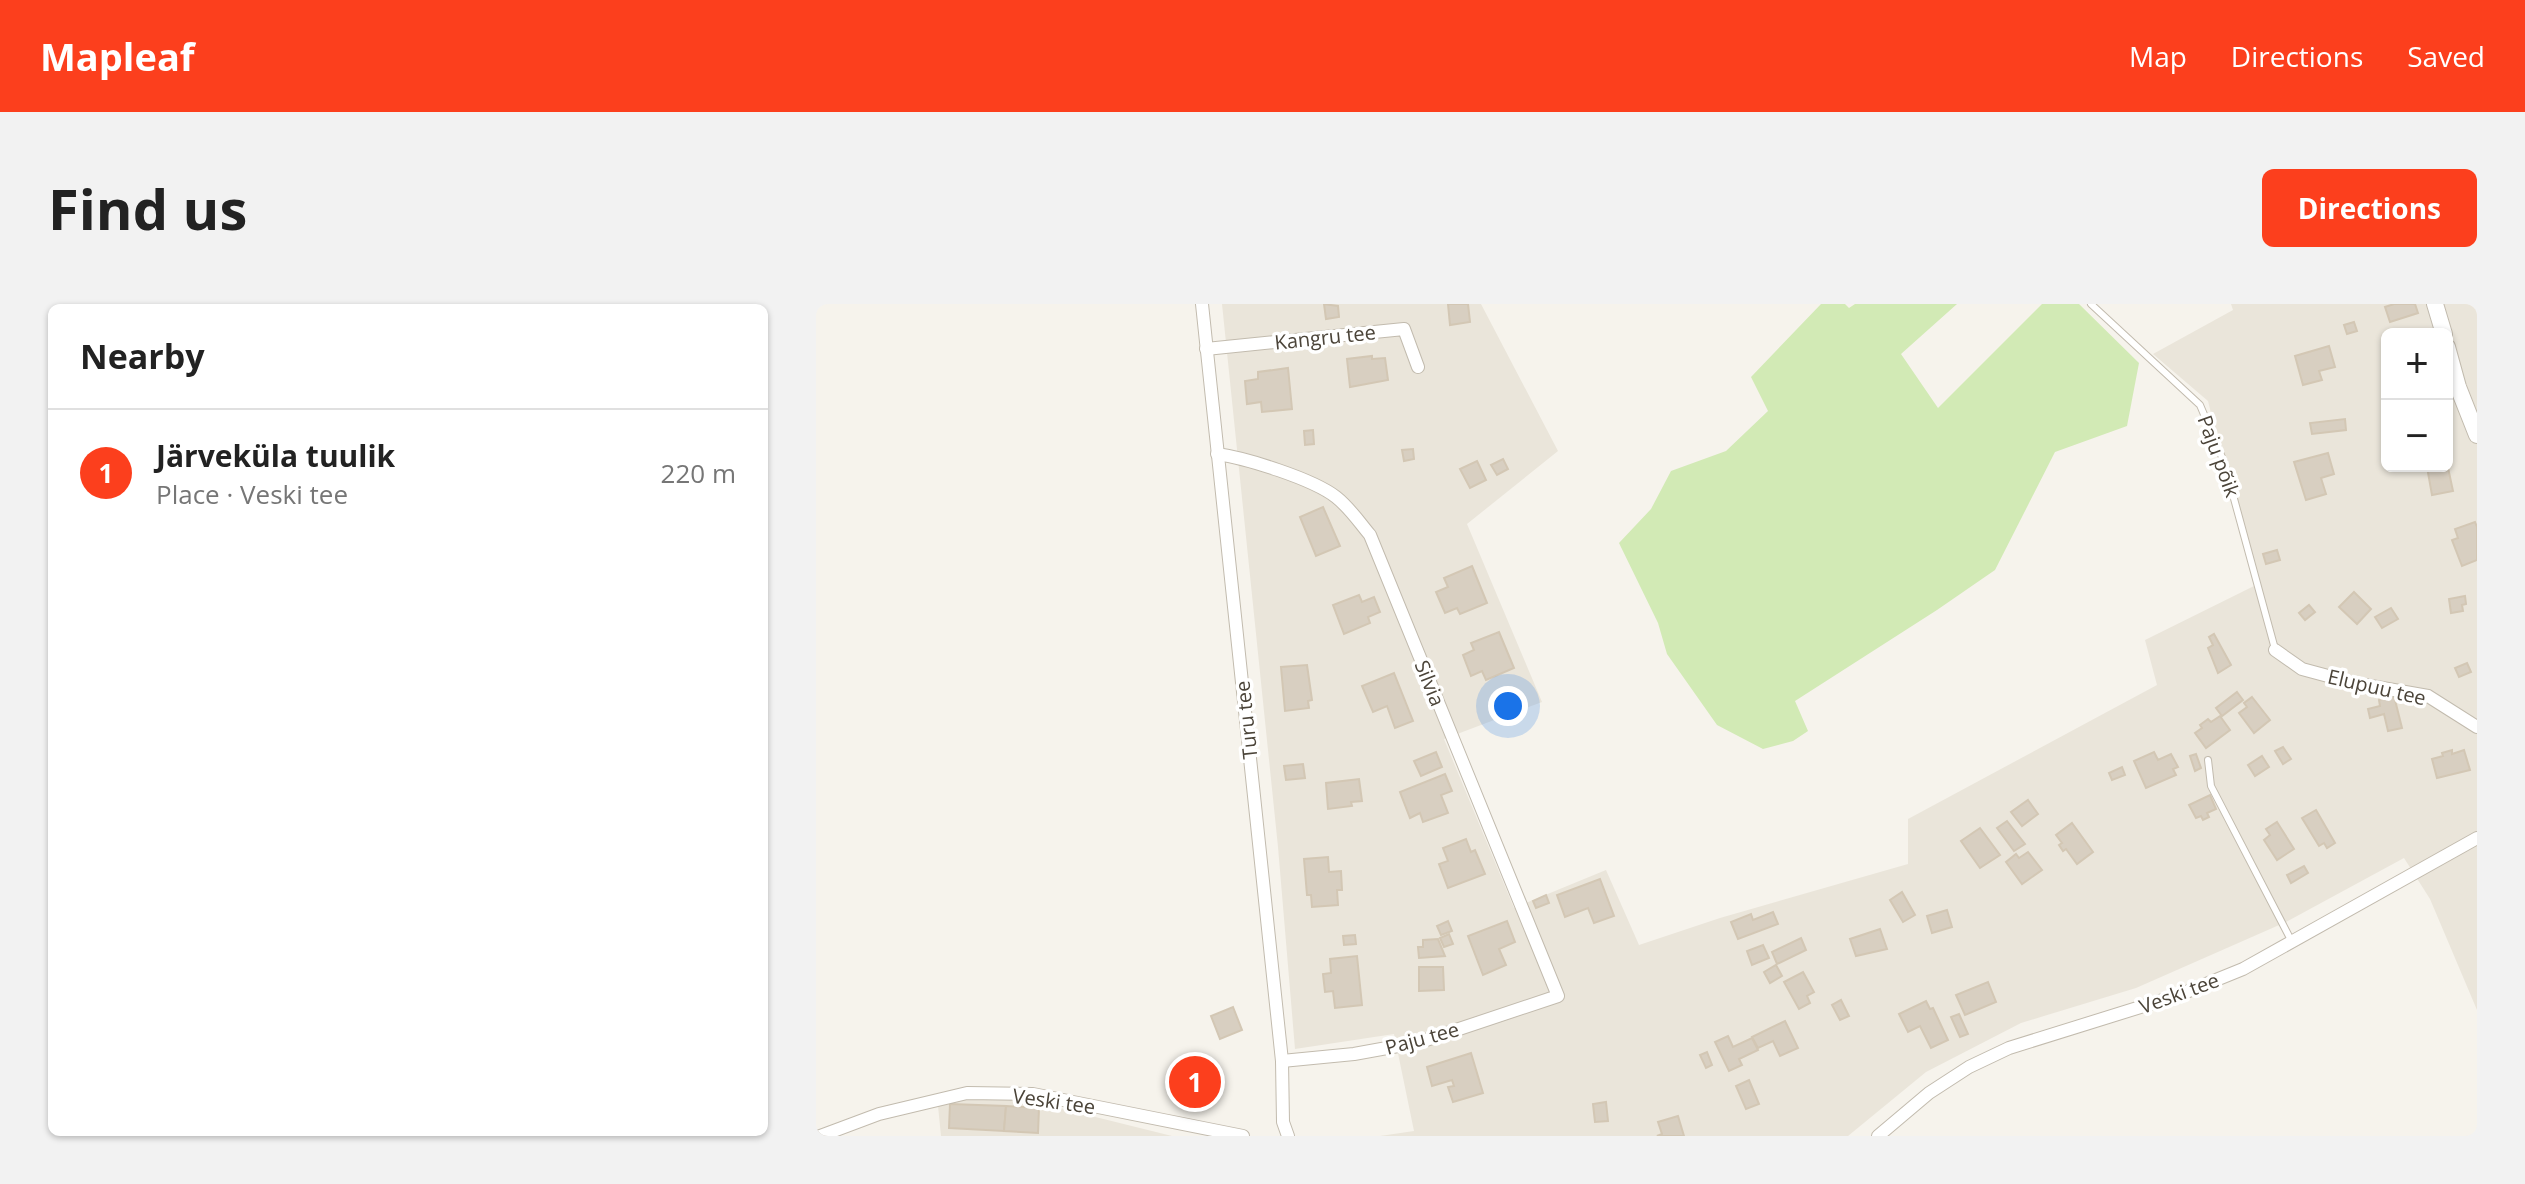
<!DOCTYPE html>
<meta charset="utf-8">
<style>
:root{--surface:#fff;--page:#f2f2f2;--text:#222;--muted:#767676;--line:#e0e0e0;--accent:#fc3f1d}
body{margin:0;font-family:"Open Sans",sans-serif;background:var(--page);color:var(--text)}
.controls{position:absolute;right:24px;top:24px;display:grid;overflow:hidden;border-radius:12px;box-shadow:0 2px 6px #0004}
.controls button{width:72px;height:72px;display:grid;place-items:center;padding:0;border:0;border-bottom:2px solid var(--line);background:var(--surface);color:var(--text);font:40px sans-serif}
.you{position:absolute;left:692px;top:402px;width:28px;height:28px;margin:-20px;border:6px solid #fff;border-radius:50%;background:#1a73e8;box-shadow:0 0 0 12px #1a73e833}
.badge{display:grid;place-items:center;width:52px;height:52px;border-radius:50%;background:var(--accent);color:#fff;font-size:26px;font-weight:700}
.pin{position:absolute;translate:-50% -50%;border:4px solid #fff;box-shadow:0 2px 8px #0006}
.list{margin:0;padding:0;list-style:none}
h2{display:flex;justify-content:space-between;align-items:center;height:104px;margin:0;padding:0 32px;font-size:34px}
h2 small{font-size:26px;font-weight:400;color:var(--muted)}
.list li{display:grid;grid-template-columns:52px 1fr auto;gap:24px;align-items:center;box-sizing:border-box;height:128px;padding:0 32px;border-top:2px solid var(--line)}
.list b{display:block;font-size:30px;white-space:nowrap}
.list p{margin:0;font-size:26px;white-space:nowrap;color:var(--muted)}
.list em{font-size:26px;font-style:normal;color:var(--muted)}
.map{position:relative;flex:none;width:1661px;height:832px;overflow:hidden;border-radius:12px}
header{display:flex;align-items:center;gap:48px;box-sizing:border-box;height:112px;padding:0 40px;background:var(--accent);color:#fff}
header strong{font-size:38px}
nav{display:flex;gap:44px;margin-inline-start:auto;font-size:28px}
.intro{display:flex;align-items:center;justify-content:space-between;box-sizing:border-box;height:192px;padding:0 48px}
h1{margin:0;font-size:56px}
.button{padding:20px 36px;border-radius:12px;background:var(--accent);color:#fff;font-size:28px;font-weight:700}
main{display:flex;gap:48px;padding:0 48px}
aside{flex:1;background:var(--surface);border-radius:12px;box-shadow:0 2px 6px #0004}
.map>svg:first-child{display:block}
</style>
<header>
<strong>Mapleaf</strong>
<nav><a>Map</a><a>Directions</a><a>Saved</a></nav>
</header>
<div class="intro"><h1>Find us</h1><a class="button">Directions</a></div>
<main>
<aside>
<h2>Nearby<small></small></h2>
<ul class="list">
<li><span class="badge">1</span><div><b>Järveküla tuulik</b><p>Place · Veski tee</p></div><em>220 m</em></li>
</ul>
</aside>
<div class="map">
<svg width="1661" height="832" viewBox="0 0 1661 832">
<rect width="100%" height="100%" fill="#f6f3ec"/>
<g fill="#eae5da" fill-rule="evenodd">
<path d="M406,0H665L742,147L651,220L726,398L628,435L698,604L790,566L823,641L904,614L1092,560V515L1341,381L1329,336L1438,282L1392,97L1337,50L1417,6L1415,0H1661V706L1614,595L1588,554L1470,618L1320,684L1205,719L1110,768L1032,832H564L598,827L578,730L479,745L462,543ZM1571,30H1631V162H1571Z"/>
<path d="M155,793L203,794L356,832H125L122,802Z"/>
</g>
<path fill="#d2eab5" d="M1005,0H1029L1033,4L1039,0H1141L1085,50L1122,104L1226,0H1263L1323,59L1311,122L1239,148L1179,266L1121,306L979,397L992,427L977,437L947,445L901,421L851,350L842,319L803,239L835,205L855,167L910,147L952,107L935,73Z"/>
<g fill="#d8cfc1" stroke="#d3c7b4" stroke-width="2">
<path d="M508,0L522,2L523,13L510,15Z"/>
<path d="M632,0H652L654,18L634,21Z"/>
<path d="M1578,0H1599L1602,9L1574,18L1569,3Z"/>
<path d="M1538,18L1541,27L1531,30L1528,21Z"/>
<path d="M1513,42L1519,63L1503,67L1506,76L1487,81L1479,52Z"/>
<path d="M556,52V55L569,54L572,76L534,83L531,55Z"/>
<path d="M472,64L476,105L446,108L445,98L431,100L429,77L442,75V68Z"/>
<path d="M1529,115L1530,126L1496,130L1494,119Z"/>
<path d="M497,126L498,140L489,141L488,127Z"/>
<path d="M597,145L598,155L588,157L586,146Z"/>
<path d="M1512,149L1518,170L1505,174L1510,190L1490,196L1478,158Z"/>
<path d="M687,155L692,165L681,171L675,161Z"/>
<path d="M661,157L670,176L654,184L644,165Z"/>
<path d="M1631,159L1637,187L1616,191L1611,163L1631,162Z"/>
<path d="M507,203L524,242L500,252L484,213Z"/>
<path d="M1659,218L1661,223V256L1646,262L1636,236L1642,234L1639,225Z"/>
<path d="M1461,246L1464,256L1450,260L1447,250Z"/>
<path d="M656,262L671,299L644,310L641,304L629,309L620,288L632,283L628,274Z"/>
<path d="M1538,288L1555,305L1541,320L1523,303Z"/>
<path d="M543,291L546,298L558,293L564,308L552,313L554,319L528,330L517,301Z"/>
<path d="M1649,292L1650,300L1646,301L1647,307L1635,309L1633,295Z"/>
<path d="M1493,301L1499,308L1489,316L1483,309Z"/>
<path d="M1575,304L1582,315L1566,324L1559,313Z"/>
<path d="M683,328L698,364L670,376L666,367L655,372L647,351L658,346L655,339Z"/>
<path d="M1398,330L1415,361L1402,369L1392,344L1397,341L1393,333Z"/>
<path d="M1651,359L1655,368L1643,373L1639,364Z"/>
<path d="M491,361L496,396L492,397L493,404L469,407L465,363Z"/>
<path d="M578,369L597,417L579,424L571,402L557,408L546,382Z"/>
<path d="M1421,388L1427,396L1406,412L1400,404Z"/>
<path d="M1578,392L1586,424L1572,427L1568,410L1554,414L1552,405L1564,402L1563,396Z"/>
<path d="M1436,393L1454,416L1438,429L1423,409L1431,403L1428,399Z"/>
<path d="M1404,412L1414,426L1390,444L1379,429L1386,424L1384,421L1392,415L1395,418Z"/>
<path d="M1467,443L1475,455L1467,460L1459,447Z"/>
<path d="M1636,446V450L1648,446L1654,466L1621,474L1616,455L1627,452L1626,449Z"/>
<path d="M620,448L626,463L605,472L598,457Z"/>
<path d="M1338,448L1342,456L1355,450L1362,463L1357,465L1360,471L1330,484L1318,457Z"/>
<path d="M1380,450L1385,464L1379,467L1374,452Z"/>
<path d="M1446,452L1453,463L1439,472L1432,461Z"/>
<path d="M487,460L489,474L470,476L468,462Z"/>
<path d="M1306,463L1309,471L1296,476L1293,469Z"/>
<path d="M629,470L636,487L625,491L632,509L607,518L604,509L594,514L584,488Z"/>
<path d="M543,475L546,497L535,498L536,502L512,505L510,479Z"/>
<path d="M1394,491L1400,505L1391,509L1393,513L1387,516L1385,512L1380,514L1373,501Z"/>
<path d="M1212,496L1222,510L1206,522L1195,508Z"/>
<path d="M1500,506L1519,539L1511,544L1508,539L1503,542L1486,514Z"/>
<path d="M1191,517L1209,540L1198,547L1181,524Z"/>
<path d="M1461,518L1478,545L1461,556L1448,536L1454,531L1450,525Z"/>
<path d="M1256,519L1277,548L1261,560L1250,545L1247,547L1243,541L1246,539L1240,531Z"/>
<path d="M1164,524L1184,551L1164,564L1145,537Z"/>
<path d="M650,535L655,548L659,546L669,570L632,584L623,560L632,557L627,544Z"/>
<path d="M1212,548L1226,566L1206,580L1190,558L1200,550L1203,554Z"/>
<path d="M512,553L513,568L525,567L526,586H521L522,601L496,603L495,591H491L488,555Z"/>
<path d="M1488,562L1492,569L1475,579L1471,571Z"/>
<path d="M784,575L798,612L778,619L772,604L749,613L741,591Z"/>
<path d="M1086,588L1099,611L1087,618L1074,596Z"/>
<path d="M730,591L733,599L720,604L717,597Z"/>
<path d="M1131,606L1136,623L1116,629L1111,612Z"/>
<path d="M957,608L962,620L922,635L915,618L935,610L937,616Z"/>
<path d="M632,617L636,627L625,631L621,622Z"/>
<path d="M691,617L699,638L683,645L690,661L667,671L652,632Z"/>
<path d="M1064,625L1071,645L1040,652L1034,635Z"/>
<path d="M633,630L637,640L628,643L624,634Z"/>
<path d="M539,631L540,640L528,641L527,632Z"/>
<path d="M985,634L990,646L961,660L956,648Z"/>
<path d="M622,635L629,652L603,654L602,643H607V636Z"/>
<path d="M947,641L953,654L936,661L931,647Z"/>
<path d="M541,652L546,701L519,704L517,687L509,688L507,670L515,669L514,655Z"/>
<path d="M960,661L966,672L954,679L948,668Z"/>
<path d="M603,663H627L628,686L603,687Z"/>
<path d="M987,668L998,688L991,692L994,699L983,705L968,678Z"/>
<path d="M1172,678L1180,698L1149,711L1140,691Z"/>
<path d="M1025,696L1033,712L1024,716L1016,701Z"/>
<path d="M1110,697L1114,705L1117,704L1132,736L1115,744L1104,722L1092,728L1083,710Z"/>
<path d="M417,703L426,726L404,735L395,712Z"/>
<path d="M1143,710L1152,730L1144,733L1135,713Z"/>
<path d="M969,717L982,744L964,752L957,737L942,744L936,733Z"/>
<path d="M912,732L917,743L936,734L942,746L923,755L926,761L913,767L899,738Z"/>
<path d="M891,748L896,761L890,764L884,751Z"/>
<path d="M655,749L667,789L637,798L632,783L638,782L636,776L616,782L611,763Z"/>
<circle cx="379" cy="779" r="9"/>
<path d="M933,776L943,800L930,805L920,782Z"/>
<path d="M790,798L792,817L779,818L777,800Z"/>
<path d="M134,800L190,802L188,827L133,824Z"/>
<path d="M190,802L223,804L222,829L188,827Z"/>
<path d="M862,812L868,832H841L846,830L842,818Z"/>
</g>
<g fill="none" stroke-linecap="round" stroke-linejoin="round">
<defs>
<g id="service">
<path d="M1275,0L1384,101L1408,158L1459,345"/>
<path d="M1392,456L1395,482L1476,638"/>
</g>
<g id="minor">
<path d="M386,0L466,757L467,818L472,832"/>
<path d="M390,45L588,25L602,63"/>
<path d="M401,150C430,154 497,175 520,193C534,204 543,218 554,231L742,692L604,738L538,750L466,757"/>
<path d="M1459,346L1486,365L1538,379L1612,392L1661,423"/>
<path d="M4,832L63,810L151,789L217,790L427,832"/>
<path d="M1062,832L1113,789L1153,763L1193,744L1363,691L1427,665L1661,534"/>
</g>
<g id="tertiary">
<path d="M1619,0L1628,30"/>
<path d="M1631,43L1642,83L1661,131"/>
</g>
</defs>
<use href="#service" stroke="#c2bbae" stroke-width="8"/>
<use href="#minor" stroke="#c2bbae" stroke-width="14"/>
<use href="#tertiary" stroke="#c2bbae" stroke-width="18"/>
<use href="#service" stroke="#fff" stroke-width="6"/>
<use href="#minor" stroke="#fff" stroke-width="12"/>
<use href="#tertiary" stroke="#fff" stroke-width="16"/>
</g>
<g text-anchor="middle" dominant-baseline="central" stroke-width="7" stroke-linejoin="round" paint-order="stroke">
<g font-size="20" fill="#4b4439" stroke="#fff">
<text transform="translate(509 33) rotate(-6)">Kangru tee</text>
<text transform="translate(1403 152) rotate(70)">Paju põik</text>
<text transform="translate(614 379) rotate(68)">Silvia</text>
<text transform="translate(1561 383) rotate(13)">Elupuu tee</text>
<text transform="translate(430 416) rotate(-96)">Turu tee</text>
<text transform="translate(1363 689) rotate(-20)">Veski tee</text>
<text transform="translate(606 734) rotate(-15)">Paju tee</text>
<text transform="translate(238 797) rotate(8)">Veski tee</text>
</g>
</g>
</svg>
<div class="controls">
<button>+</button>
<button>−</button>
</div>
<div class="you"></div>
<div class="pin badge" style="left:379px;top:778px">1</div>
</div>
</main>
